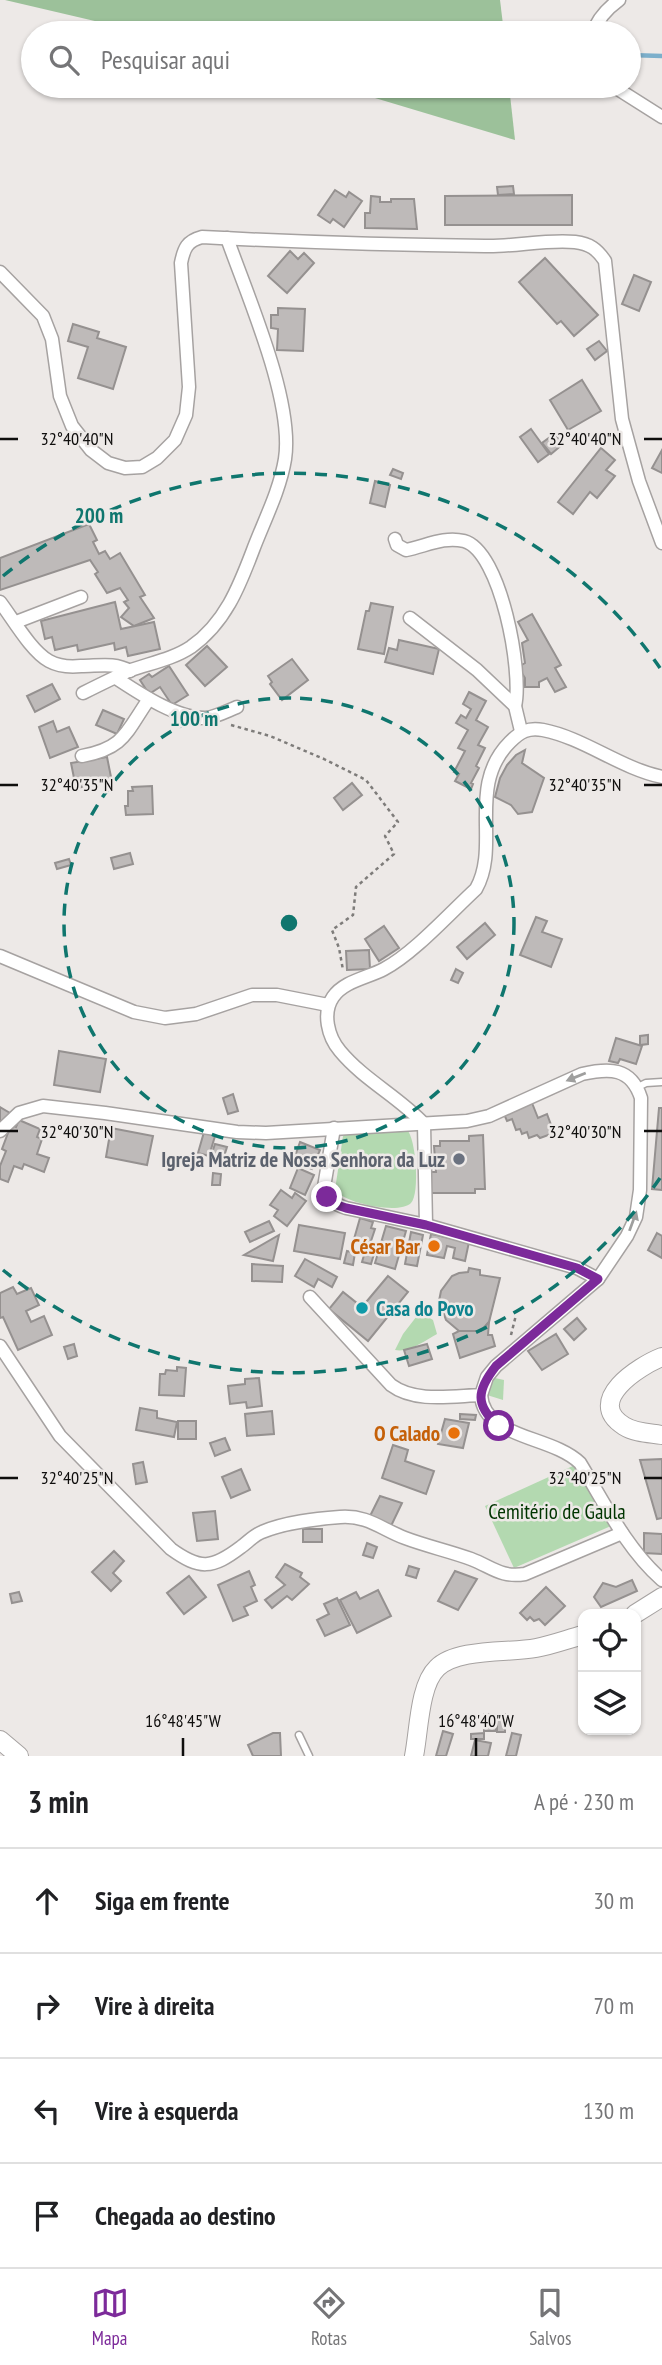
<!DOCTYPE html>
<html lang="pt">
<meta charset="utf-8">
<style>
:root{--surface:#fff;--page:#f2f2f2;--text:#202124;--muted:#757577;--line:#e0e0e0;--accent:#7c2a9a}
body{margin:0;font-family:"PT Sans Narrow",sans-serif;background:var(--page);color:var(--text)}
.controls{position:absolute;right:21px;bottom:21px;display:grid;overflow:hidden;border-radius:14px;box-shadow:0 2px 5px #0004}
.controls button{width:63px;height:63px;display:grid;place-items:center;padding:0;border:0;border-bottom:2px solid var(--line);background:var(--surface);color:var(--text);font:35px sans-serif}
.stop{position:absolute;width:21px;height:21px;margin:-16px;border:5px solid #7c2a9a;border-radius:50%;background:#fff}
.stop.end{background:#7c2a9a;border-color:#fff;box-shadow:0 2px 7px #0008}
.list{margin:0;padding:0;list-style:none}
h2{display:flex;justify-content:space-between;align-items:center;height:91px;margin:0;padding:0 28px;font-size:30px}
h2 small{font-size:23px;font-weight:400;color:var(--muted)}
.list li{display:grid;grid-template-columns:46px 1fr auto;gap:21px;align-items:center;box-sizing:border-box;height:105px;padding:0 28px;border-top:2px solid var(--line)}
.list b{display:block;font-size:26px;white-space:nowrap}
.list em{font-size:23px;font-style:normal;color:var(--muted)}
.icon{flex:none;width:38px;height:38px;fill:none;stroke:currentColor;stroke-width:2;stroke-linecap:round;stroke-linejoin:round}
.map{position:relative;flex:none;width:662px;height:1756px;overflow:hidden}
.search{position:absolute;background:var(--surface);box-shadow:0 2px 5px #0004;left:21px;right:21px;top:21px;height:77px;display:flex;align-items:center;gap:18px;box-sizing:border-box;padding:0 24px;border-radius:38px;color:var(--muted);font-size:26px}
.sheet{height:511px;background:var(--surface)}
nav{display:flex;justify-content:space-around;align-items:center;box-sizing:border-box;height:98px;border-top:2px solid var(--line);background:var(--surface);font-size:19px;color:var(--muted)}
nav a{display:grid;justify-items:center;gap:4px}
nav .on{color:var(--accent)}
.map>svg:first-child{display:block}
</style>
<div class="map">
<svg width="662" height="1756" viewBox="0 0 662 1756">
<rect width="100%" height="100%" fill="#ede9e7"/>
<g fill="#b3d9b0">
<path d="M407,1130C416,1138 420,1194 411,1203C399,1215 344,1203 335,1190L343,1136L349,1132Z"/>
<path d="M420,1312L433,1320L437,1334C424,1341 409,1353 395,1350L403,1334Z"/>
<path d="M495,1378L504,1380L503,1400L487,1395L489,1386Z"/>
<path d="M575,1465L611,1526L514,1568L485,1506Z"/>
</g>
<g fill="#9cc19a">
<path d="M5,0H500L504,33H146Z"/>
<path d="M335,86H509L515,140Z"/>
</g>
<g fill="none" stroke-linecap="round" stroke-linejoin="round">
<path stroke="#7cafcb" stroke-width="4.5" d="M629,55L662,56"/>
</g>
<g fill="#bebab9" stroke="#959190" stroke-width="2">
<path d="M513,186L514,194L498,195L497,187Z"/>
<path d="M335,190L346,197L349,192L362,201L344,227L333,219L330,223L318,215Z"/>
<path d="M572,195V225H445V196Z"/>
<path d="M371,196L380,197V202H391V199H414L417,229L365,228V213H370Z"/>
<path d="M290,251L298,259L304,253L314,263L287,293L268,276Z"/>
<path d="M545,258L598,315L574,336L561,321L557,324L519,282Z"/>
<path d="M634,275L651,282L639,311L622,304Z"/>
<path d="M278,308L305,309L303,351L277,350L278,329L271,328V315H278Z"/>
<path d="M73,324L99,332L97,338L126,347L113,389L78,378L88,347L68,341Z"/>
<path d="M599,341L607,351L595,360L587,349Z"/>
<path d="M582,380L601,411L568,430L550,400Z"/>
<path d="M531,429L549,454L538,462L520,437Z"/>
<path d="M554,434L563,444L551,454L542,443Z"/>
<path d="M601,448L615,460L606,470L615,476L597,498L590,492L573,514L558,502Z"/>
<path d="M662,450V473L652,468Z"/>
<path d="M393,469L403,473L401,479L390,475Z"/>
<path d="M375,481L390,485L385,507L370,503Z"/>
<path d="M89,524L97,540L93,542L99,554L105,551L110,559L120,553L145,595L140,597L154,618L134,626L121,617L129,608L124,602L128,600L120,588L107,593L95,574L98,572L90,560L0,590V558Z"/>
<path d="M115,602L121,629L154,622L160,649L128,656L126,647L115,650L114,643L78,651L77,645L55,650L52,637L45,639L41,621Z"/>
<path d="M371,603L393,607L384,654L358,649L366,611H369Z"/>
<path d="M532,614L561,665L555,668L566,687L555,692L547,678L539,682V687H525V678L518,667L525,663L522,643L528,640L518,622Z"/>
<path d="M399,640L439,649L433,674L385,662L389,648L397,650Z"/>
<path d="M207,646L227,667L205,686L186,665Z"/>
<path d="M292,659L308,680L282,700L270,684L272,682L268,676Z"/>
<path d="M169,666L188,695L172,705L160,687L149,694L140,680L149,674L152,677Z"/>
<path d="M52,684L60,699L35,712L27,696Z"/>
<path d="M469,692L486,701L476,720L488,727L478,745L485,748L476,766L479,768L471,783L473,784L471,789L455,781L459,774L454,772L465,751L458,748L468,730L456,723L461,715L466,718L471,709L463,704Z"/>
<path d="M103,710L124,719L117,734L96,725Z"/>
<path d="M53,721L57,732L69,727L78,747L50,758L39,727Z"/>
<path d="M525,750L522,763L544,778L532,812L518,814L511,805L495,797L500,778L507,765L516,755Z"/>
<path d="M107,757L112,782L76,788L71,763Z"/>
<path d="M352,783L362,795L343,810L334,798Z"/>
<path d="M152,786L153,814L126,815L125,806H128V791H133L132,787Z"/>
<path d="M130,853L133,864L114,869L111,858Z"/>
<path d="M69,859L71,865L57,869L55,863Z"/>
<path d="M536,917L547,921L542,932L562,939L551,967L520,955Z"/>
<path d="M485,923L495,935L467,959L457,947Z"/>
<path d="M384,926L399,948L379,961L365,939Z"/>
<path d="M369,950L370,969L347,970L346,951Z"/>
<path d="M456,969L463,973L458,983L451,980Z"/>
<path d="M648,1035V1044L640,1045V1036Z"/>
<path d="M616,1038L642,1046L636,1064L620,1059L618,1063L609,1061Z"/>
<path d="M59,1051L106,1059L100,1092L54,1085Z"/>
<path d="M233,1094L238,1111L228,1114L223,1098Z"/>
<path d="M532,1103L538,1118L547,1114L554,1133L540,1138L537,1135L529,1138L527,1132L522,1134L520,1129L516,1130L512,1119L507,1121L504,1114Z"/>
<path d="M0,1107L10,1113L1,1128H0Z"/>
<path d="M659,1108H662V1190L652,1189Z"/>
<path d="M19,1120L40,1129L37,1137L42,1139L37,1154L49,1158L44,1172L24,1164L22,1169L14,1166L8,1182L0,1179V1166L6,1151L2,1149L11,1125L16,1127Z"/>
<path d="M111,1128L153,1136L147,1165L106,1157Z"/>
<path d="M204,1132L215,1136L209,1156L198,1153Z"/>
<path d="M483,1135L485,1189H475V1193H431L430,1172H436L434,1146H440V1141H469V1136Z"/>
<path d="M300,1142L320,1150L312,1169L293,1162Z"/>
<path d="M215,1144L227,1147L222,1163L210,1159Z"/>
<path d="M298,1168L314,1175L305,1195L290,1188Z"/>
<path d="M213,1173L221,1174L220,1185H212Z"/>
<path d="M281,1190L292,1198L295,1193L306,1201L287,1226L274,1216L278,1210L270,1205Z"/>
<path d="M360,1218L373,1222L371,1228L375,1229L370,1244L354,1239Z"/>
<path d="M269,1221L274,1231L250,1242L245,1232Z"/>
<path d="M299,1225L345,1233L340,1259L294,1251Z"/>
<path d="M386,1226L406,1231L395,1269L375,1263Z"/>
<path d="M411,1232L423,1235L417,1266L405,1264Z"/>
<path d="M657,1233L662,1236V1258L648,1250Z"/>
<path d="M431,1234L469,1242L465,1261L453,1258L455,1248L447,1246L444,1258L427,1255Z"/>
<path d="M279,1235L273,1261L244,1255Z"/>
<path d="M347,1251L355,1253L353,1265L344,1263Z"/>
<path d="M365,1252L374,1254L371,1264L362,1262Z"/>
<path d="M305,1259L337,1277L332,1287L318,1279L314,1287L295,1276Z"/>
<path d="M252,1264L283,1266L282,1282L252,1281Z"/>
<path d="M469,1268L480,1270V1275L500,1278L489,1322L481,1331H459L446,1320L439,1301L441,1291L452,1276L459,1273L468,1272Z"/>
<path d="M388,1276L408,1292L368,1341L329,1309L343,1292L362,1307Z"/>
<path d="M13,1287L17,1294L31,1288L39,1305L26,1311L31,1322L44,1316L52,1335L18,1350L3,1317L0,1318V1293Z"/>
<path d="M577,1318L586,1329L574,1340L564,1329Z"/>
<path d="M489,1322L488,1335H492L495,1346L460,1358L453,1334L459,1331H481Z"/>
<path d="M556,1334L568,1354L542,1370L528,1351Z"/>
<path d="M74,1344L77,1356L68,1359L64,1347Z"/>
<path d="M427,1344L432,1359L409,1366L404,1350Z"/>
<path d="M177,1367L186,1368L184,1396L159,1395L160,1374H165L166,1370L177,1371Z"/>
<path d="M259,1378L262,1406L247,1408L246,1402L230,1404L228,1386L245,1384V1379Z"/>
<path d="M140,1408L157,1411V1418L177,1422L174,1437L136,1430Z"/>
<path d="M272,1411L274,1434L247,1436L245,1414Z"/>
<path d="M460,1414L476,1415L475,1420L460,1419Z"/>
<path d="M445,1419L469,1423L463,1448L438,1444Z"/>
<rect x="178" y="1421" width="18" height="18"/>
<path d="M225,1438L230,1450L215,1456L210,1443Z"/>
<path d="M393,1445L408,1450L405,1461L434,1471L426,1494L382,1478Z"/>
<path d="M662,1459V1518L657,1519L640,1460Z"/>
<path d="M143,1462L147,1482L136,1484L133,1464Z"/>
<path d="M241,1469L250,1490L231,1498L222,1477Z"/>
<path d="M380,1496L402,1503L391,1526L370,1516Z"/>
<path d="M215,1511L218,1539L197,1541L193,1513Z"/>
<rect x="303" y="1529" width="19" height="13"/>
<path d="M644,1533L662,1534V1554L644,1553Z"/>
<path d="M367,1543L377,1547L373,1558L363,1555Z"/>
<path d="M114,1551L124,1561L113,1573L121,1581L111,1591L92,1572Z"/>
<path d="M285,1564L302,1573L300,1577L309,1584L292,1600L287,1596L272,1608L265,1600L285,1585L276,1577Z"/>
<path d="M409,1566L419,1569L416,1578L406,1575Z"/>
<path d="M249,1571L255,1585L251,1587L257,1601L244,1607L248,1615L233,1621L218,1585Z"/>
<path d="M455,1571L477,1579L458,1610L438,1601Z"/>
<path d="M189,1576L206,1597L184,1614L167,1593Z"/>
<path d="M632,1580L637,1591L601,1607L594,1597L603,1583L616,1587Z"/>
<path d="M546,1587L565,1606L545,1625L539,1619L534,1621L530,1617L527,1620L520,1613Z"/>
<path d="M378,1590L391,1616L357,1633L340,1600L356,1592L360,1599Z"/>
<path d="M19,1592L22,1601L12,1603L10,1594Z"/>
<path d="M337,1598L350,1625L325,1636L317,1620L329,1614L324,1604Z"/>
<path d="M484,1714L496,1715V1731H484Z"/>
<rect x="497" y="1714" width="8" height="18"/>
<path d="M443,1731L453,1734L446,1756H436Z"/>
<path d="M273,1733H280L281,1756H253L248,1745Z"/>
<path d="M484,1733V1739H471V1734Z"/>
<path d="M512,1733L521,1735L516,1756H506Z"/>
<path d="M475,1740L491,1743L488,1756H471Z"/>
</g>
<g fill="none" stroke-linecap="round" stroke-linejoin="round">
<defs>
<g id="service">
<path d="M638,1087L646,1083L662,1082"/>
<path d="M299,1735L309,1756"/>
</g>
<g id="minor">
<path d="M593,33C597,20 608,8 619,0"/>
<path d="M613,86L662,117"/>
<path d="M0,272L43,316L52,339L60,396L72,426L91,450L108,463L125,468L142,467L157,458L175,440L186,415L189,387L181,263C184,248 187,241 202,237C296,242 391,245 485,246C514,247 546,239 575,242C590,244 597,249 605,261L622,419L639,481L662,543"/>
<path d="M395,539L397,545L406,550C426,546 444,536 464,541C501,551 523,673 515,706"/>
<path d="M0,602C13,619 31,651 49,661C58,666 71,667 81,666C99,666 114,662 130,671"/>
<path d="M410,618L477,670L515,706L521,731"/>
<path d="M16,622L81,597"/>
<path d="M116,678C139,693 177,719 206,718C216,717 227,711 237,707"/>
<path d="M83,693C99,685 115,677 131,670C151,663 173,659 191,647C225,623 239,587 253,550C264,521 280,490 285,459C294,401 247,295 227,238"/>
<path d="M82,756C125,748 126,732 149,699"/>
<path d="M0,956L134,1012L165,1018L196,1014L252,995H277L328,1005"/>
<path d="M334,1128L324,1187C328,1200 334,1204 346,1208L426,1225L577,1268L598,1279"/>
<path d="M0,1131L19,1113L43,1106L105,1113L237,1132L266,1133L467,1121L489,1116L582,1074C609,1068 631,1067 641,1098L640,1190L636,1217L627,1236L598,1279L496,1366L487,1377L481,1395C452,1396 415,1403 391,1385L310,1297"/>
<path d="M426,1225L424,1124C399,1097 364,1080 340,1051C328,1037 322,1013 333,997C344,981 367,978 384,969C413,954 450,913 476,889C501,845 466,786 510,742C520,732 528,727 543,730C584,738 620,768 662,777"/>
<path d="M0,1346L60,1436L171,1549C200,1570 212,1569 241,1547C248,1542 254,1535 262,1532C286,1522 315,1519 340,1517C368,1515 381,1529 405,1538C426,1546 449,1551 471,1559C492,1567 501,1578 525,1574L622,1533"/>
<path d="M481,1395C484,1439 551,1435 580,1463C605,1504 626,1548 662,1580"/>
</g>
<g id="secondary">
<path d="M662,1357C639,1366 584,1401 624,1426C635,1433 650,1433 662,1435"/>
<path d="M635,1614L662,1597"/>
<path d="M0,1740L19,1756"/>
<path d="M414,1756C419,1732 419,1685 437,1668C457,1648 509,1653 536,1648C552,1645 568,1639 583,1635"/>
</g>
</defs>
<use href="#service" stroke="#a6a2a1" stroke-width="9"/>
<use href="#minor" stroke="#a6a2a1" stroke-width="15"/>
<use href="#secondary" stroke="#a6a2a1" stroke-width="20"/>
<g stroke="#7e7c7a" stroke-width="2.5" stroke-dasharray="3.5 3.5" stroke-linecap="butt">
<path d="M231,725L270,736L324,759L366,780L398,822L385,836L394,854L356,887L353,915L332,930L339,948L343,970"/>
<path d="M511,1335L516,1315"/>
</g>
<use href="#service" stroke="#fff" stroke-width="6"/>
<use href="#minor" stroke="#fff" stroke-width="12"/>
<use href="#secondary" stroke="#fff" stroke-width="18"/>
</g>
<defs><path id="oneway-solid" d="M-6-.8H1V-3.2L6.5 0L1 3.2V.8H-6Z" transform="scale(1.75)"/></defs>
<g fill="#9f9f9e">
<use href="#oneway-solid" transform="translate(576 1077) rotate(158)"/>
<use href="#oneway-solid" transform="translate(633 1221) rotate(-70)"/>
</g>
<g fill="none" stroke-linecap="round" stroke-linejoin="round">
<path stroke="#7c2a9a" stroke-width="9" d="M327,1197L334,1204L346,1208L426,1225L577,1268L598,1279L496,1366C477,1390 474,1405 499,1426"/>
</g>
<path fill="none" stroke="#0f0e0d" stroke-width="2.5" d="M0,439H18M644,439H662M0,785H18M644,785H662M0,1131H18M644,1131H662M0,1478H18M644,1478H662M183,1738V1756M476,1738V1756"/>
<g fill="none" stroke="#0f766e" stroke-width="3.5" stroke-dasharray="12 9">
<circle cx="289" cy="923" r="225"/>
<path d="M660 1178A450 450 0 0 1 3 1270M3 576A450 450 0 0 1 660 668"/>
</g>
<circle fill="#6b7280" stroke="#ede9e7" stroke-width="2.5" cx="459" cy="1159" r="7"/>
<g fill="#e8710a" stroke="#ede9e7" stroke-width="2.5">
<circle cx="434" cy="1246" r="7"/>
<circle cx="454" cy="1433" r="7"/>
</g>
<circle fill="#0f9aa8" stroke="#ede9e7" stroke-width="2.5" cx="362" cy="1308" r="7"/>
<g text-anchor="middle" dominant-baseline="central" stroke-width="5" stroke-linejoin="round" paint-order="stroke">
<g font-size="21" font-weight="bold" fill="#5b616d" stroke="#ede9e7" text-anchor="end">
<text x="445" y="1159">Igreja Matriz de Nossa Senhora da Luz</text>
</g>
<g font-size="21" font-weight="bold" fill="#c56008" stroke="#ede9e7" text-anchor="end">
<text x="420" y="1246">César Bar</text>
<text x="440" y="1433">O Calado</text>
</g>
<g font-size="21" font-weight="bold" fill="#0d838f" stroke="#ede9e7" text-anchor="start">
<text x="376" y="1308">Casa do Povo</text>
</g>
<g font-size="21" fill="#003500" stroke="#ede9e7">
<text x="557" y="1511">Cemitério de Gaula</text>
</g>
</g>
<g font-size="18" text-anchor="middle" fill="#0f0e0d" stroke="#ede9e7" stroke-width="5" stroke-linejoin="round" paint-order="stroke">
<text x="77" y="445">32°40'40"N</text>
<text x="585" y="445">32°40'40"N</text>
<text x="77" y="791">32°40'35"N</text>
<text x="585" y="791">32°40'35"N</text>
<text x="77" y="1138">32°40'30"N</text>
<text x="585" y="1138">32°40'30"N</text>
<text x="77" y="1484">32°40'25"N</text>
<text x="585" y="1484">32°40'25"N</text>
<text x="183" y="1727">16°48'45"W</text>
<text x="476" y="1727">16°48'40"W</text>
</g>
<circle cx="289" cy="923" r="10" fill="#0f766e" stroke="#ede9e7" stroke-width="3.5"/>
<g font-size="21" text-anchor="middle" font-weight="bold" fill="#0f766e" stroke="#ede9e7" stroke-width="5" stroke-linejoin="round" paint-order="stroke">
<text x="99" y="523">200 m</text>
<text x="194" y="726">100 m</text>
</g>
</svg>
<div class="controls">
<button><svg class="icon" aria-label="locate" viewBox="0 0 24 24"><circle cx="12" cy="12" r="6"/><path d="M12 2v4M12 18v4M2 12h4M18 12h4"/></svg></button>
<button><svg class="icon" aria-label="layers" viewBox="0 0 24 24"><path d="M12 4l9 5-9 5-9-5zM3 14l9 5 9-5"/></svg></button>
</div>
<div class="stop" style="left:499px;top:1426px"></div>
<div class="stop end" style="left:327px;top:1197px"></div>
<div class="search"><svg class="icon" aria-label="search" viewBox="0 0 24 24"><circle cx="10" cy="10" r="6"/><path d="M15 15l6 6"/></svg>Pesquisar aqui</div>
</div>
<section class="sheet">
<h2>3 min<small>A pé · 230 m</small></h2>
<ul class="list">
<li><svg class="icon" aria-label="ahead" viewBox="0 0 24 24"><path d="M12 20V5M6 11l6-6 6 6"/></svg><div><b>Siga em frente</b></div><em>30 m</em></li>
<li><svg class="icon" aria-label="right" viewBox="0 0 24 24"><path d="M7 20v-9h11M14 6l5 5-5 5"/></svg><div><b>Vire à direita</b></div><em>70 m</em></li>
<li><svg class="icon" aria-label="left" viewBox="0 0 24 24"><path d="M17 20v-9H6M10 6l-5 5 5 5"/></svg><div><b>Vire à esquerda</b></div><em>130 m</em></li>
<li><svg class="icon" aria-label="arrive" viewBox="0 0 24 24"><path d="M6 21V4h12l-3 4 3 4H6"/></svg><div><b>Chegada ao destino</b></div></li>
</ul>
</section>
<nav>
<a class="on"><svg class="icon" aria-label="map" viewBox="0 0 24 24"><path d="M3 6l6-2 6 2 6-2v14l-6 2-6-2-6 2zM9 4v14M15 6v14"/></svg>Mapa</a>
<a><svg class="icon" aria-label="directions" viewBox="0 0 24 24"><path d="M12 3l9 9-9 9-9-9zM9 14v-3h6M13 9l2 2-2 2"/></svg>Rotas</a>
<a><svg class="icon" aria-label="saved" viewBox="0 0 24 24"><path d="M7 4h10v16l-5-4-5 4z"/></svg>Salvos</a>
</nav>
